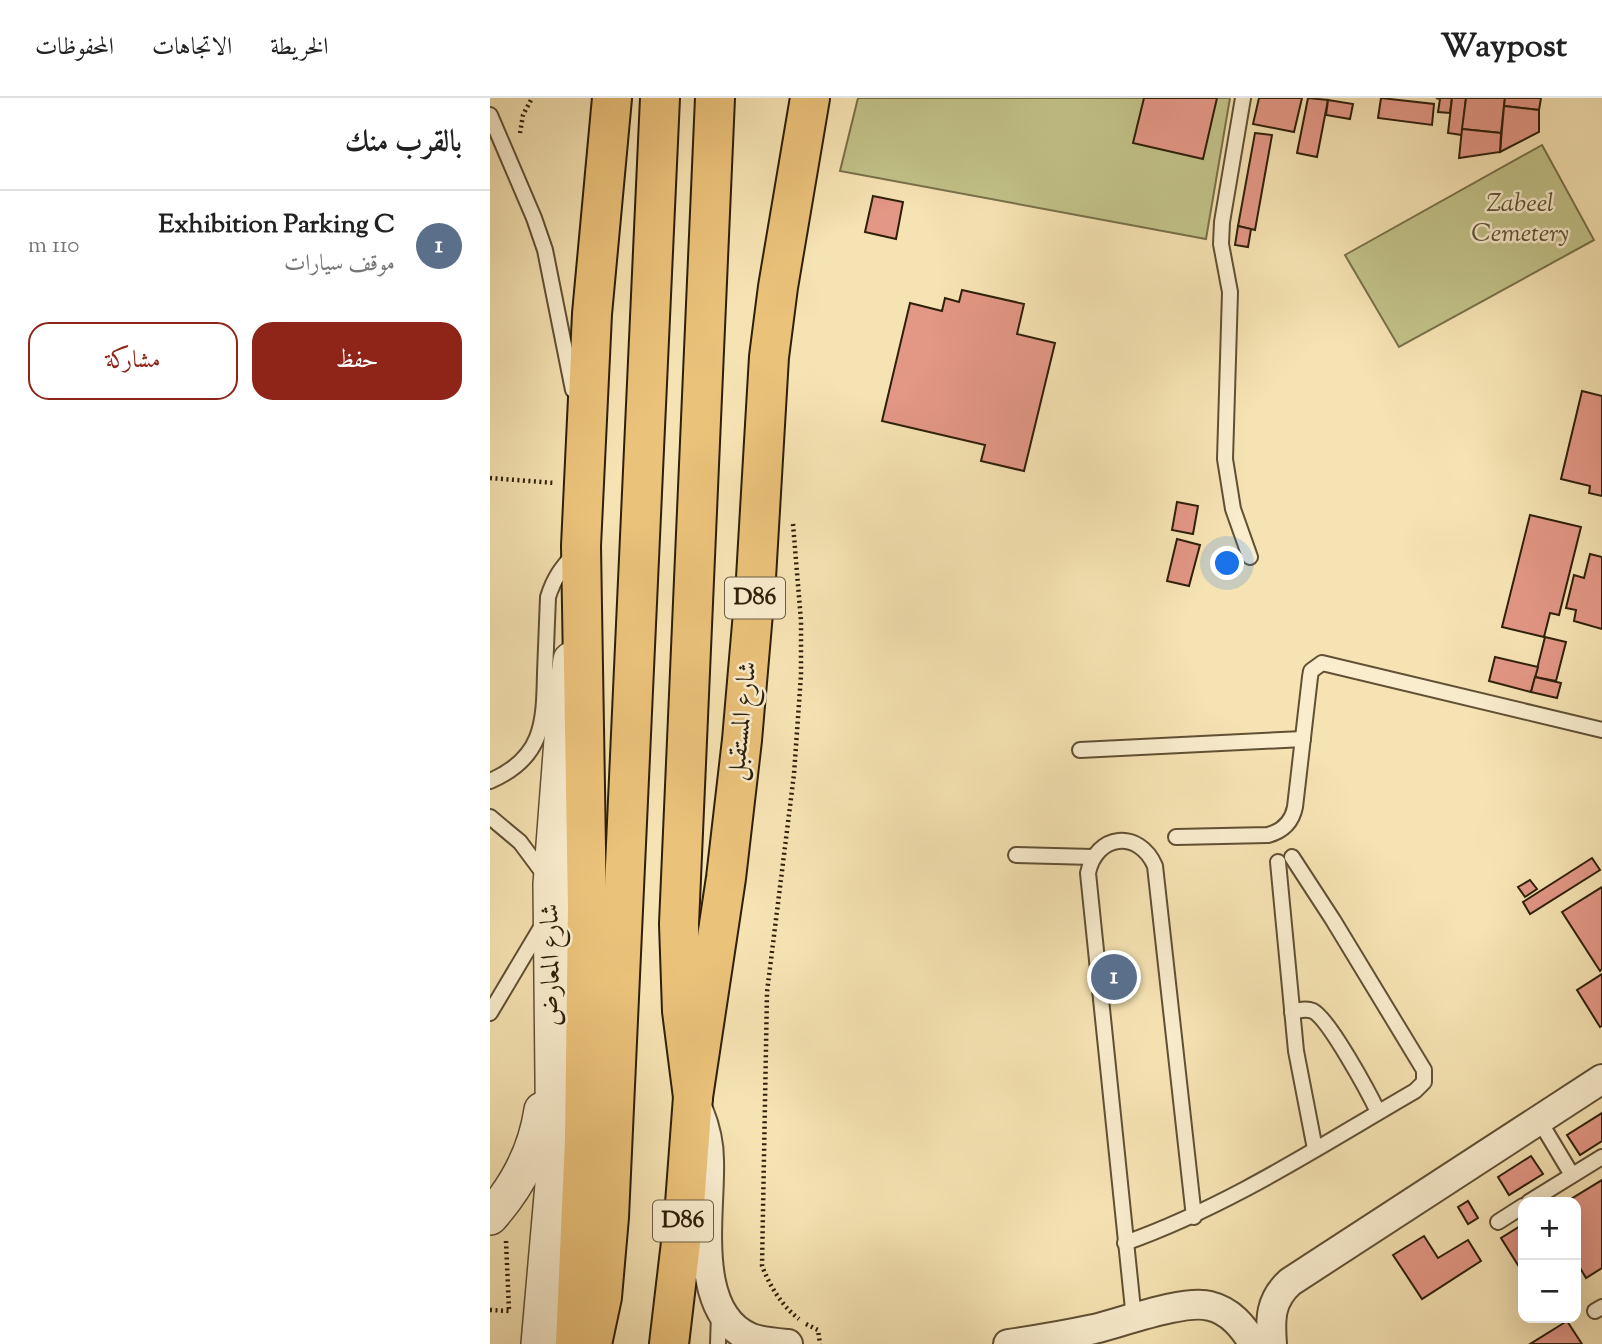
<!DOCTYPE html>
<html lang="ar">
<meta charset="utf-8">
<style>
:root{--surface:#fff;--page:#f6f6f6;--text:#222;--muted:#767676;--line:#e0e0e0;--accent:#8f2418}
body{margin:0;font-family:"Sorts Mill Goudy",Amiri,serif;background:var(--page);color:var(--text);direction:rtl}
.controls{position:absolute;right:21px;bottom:21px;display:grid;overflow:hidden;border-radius:14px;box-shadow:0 7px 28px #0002}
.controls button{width:63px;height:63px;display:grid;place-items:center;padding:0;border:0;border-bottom:2px solid var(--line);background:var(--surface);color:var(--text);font:35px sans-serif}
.you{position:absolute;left:738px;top:466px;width:24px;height:24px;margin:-18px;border:5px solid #fff;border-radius:50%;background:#1a73e8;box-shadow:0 0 0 10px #1a73e833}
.badge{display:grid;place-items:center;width:46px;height:46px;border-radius:50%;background:var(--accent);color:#fff;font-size:23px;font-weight:700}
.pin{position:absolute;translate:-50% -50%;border:4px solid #fff;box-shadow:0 2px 7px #0006}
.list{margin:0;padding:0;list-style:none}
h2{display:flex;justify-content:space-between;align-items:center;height:91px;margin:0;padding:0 28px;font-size:30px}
h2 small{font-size:23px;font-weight:400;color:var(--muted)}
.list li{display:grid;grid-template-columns:46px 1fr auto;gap:21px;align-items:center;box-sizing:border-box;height:112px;padding:0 28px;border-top:2px solid var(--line)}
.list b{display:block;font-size:26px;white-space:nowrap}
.list p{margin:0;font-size:23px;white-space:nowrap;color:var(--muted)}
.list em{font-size:23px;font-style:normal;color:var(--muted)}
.actions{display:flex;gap:14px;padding:21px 28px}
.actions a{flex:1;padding:16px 0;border:2px solid var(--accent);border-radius:21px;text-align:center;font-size:24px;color:var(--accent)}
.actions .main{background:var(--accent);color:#fff}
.map{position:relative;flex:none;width:1112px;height:1246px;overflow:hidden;direction:ltr}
header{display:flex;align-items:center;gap:42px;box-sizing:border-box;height:98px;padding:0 35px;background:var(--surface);border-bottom:2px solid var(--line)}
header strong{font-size:33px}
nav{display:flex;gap:38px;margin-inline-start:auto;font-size:24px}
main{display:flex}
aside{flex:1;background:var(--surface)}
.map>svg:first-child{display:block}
</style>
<header>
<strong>Waypost</strong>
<nav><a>الخريطة</a><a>الاتجاهات</a><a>المحفوظات</a></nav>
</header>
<main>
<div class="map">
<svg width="1112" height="1246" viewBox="0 0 1112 1246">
<rect width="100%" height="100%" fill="#f6e3b3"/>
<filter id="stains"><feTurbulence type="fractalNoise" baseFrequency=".00286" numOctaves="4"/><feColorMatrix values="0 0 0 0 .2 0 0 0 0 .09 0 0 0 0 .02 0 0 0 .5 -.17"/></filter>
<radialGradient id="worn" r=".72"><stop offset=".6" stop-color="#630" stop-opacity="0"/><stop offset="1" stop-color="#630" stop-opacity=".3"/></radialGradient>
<g fill="#c2c289" stroke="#787049" stroke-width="2">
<path d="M368,0H740L716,141L350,73Z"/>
<path d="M1052,47L1104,142L909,249L855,157Z"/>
</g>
<g fill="#e39785" stroke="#2e1f09" stroke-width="2">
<path d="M654,0H727L713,61L643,45Z"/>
<path d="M769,0H812L804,34L763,26Z"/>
<path d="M818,0L838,2L827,59L807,55Z"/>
<path d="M891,0L944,6L942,27L888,20Z"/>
<path d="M946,0H962L960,15L948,14L950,1Z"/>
<path d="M962,0H976L972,37L958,35Z"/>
<path d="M976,0H1015L1011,35L972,31Z"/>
<path d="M1015,0H1051L1049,12L1014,8Z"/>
<path d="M838,2L863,6L860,21L836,17Z"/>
<path d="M1014,8L1049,12V34L1010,54Z"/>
<path d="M972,31L1011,35L1010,54L969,60Z"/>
<path d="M765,35L782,37L765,132L748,128Z"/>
<path d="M383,98L413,104L406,141L375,134Z"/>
<path d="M748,128L761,131L758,149L745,147Z"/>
<path d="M472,192L534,206L527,236L565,245L534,373L491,363L495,347L392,323L420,205L452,213L455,200L469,204Z"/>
<path d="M1092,293L1112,298V398L1099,395L1100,388L1071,381Z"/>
<path d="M687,404L708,408L703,436L682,432Z"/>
<path d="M1040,417L1091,429L1069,517L1060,515L1054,539L1012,529Z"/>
<path d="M687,441L710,447L699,488L677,483Z"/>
<path d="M1100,456L1112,459V531L1084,523L1086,512L1076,510L1084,477L1094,480Z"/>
<path d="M1055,539L1076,544L1066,583L1045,579Z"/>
<path d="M1005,559L1048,569L1041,594L999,583Z"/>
<path d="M1045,579L1071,585L1067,600L1041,594Z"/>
<path d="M1102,760L1110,772L1040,816L1033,804Z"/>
<path d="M1040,782L1047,791L1035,799L1028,789Z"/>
<path d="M1112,789V871L1110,873L1072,814Z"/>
<path d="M1112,876V928L1110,929L1087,892Z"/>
<path d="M1112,1015V1043L1090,1057L1077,1037Z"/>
<path d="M1041,1058L1053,1076L1019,1097L1008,1079Z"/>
<path d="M1112,1082V1170L1096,1180L1086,1163V1104H1076Z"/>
<path d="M978,1103L988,1120L978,1126L968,1109Z"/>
<path d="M1032,1127L1033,1129V1175L1011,1140Z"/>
<path d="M934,1138L948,1160L978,1142L991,1163L932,1201L903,1157Z"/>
<path d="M1077,1223L1092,1246H1040Z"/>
</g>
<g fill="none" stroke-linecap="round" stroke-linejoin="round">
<defs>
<g id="service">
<path d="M753,0L732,124L731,146L740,194L735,361L743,411L760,459"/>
<path d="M0,17L44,120L55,152L83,292"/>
<path d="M590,652L813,641"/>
<path d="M0,683C53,660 54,626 55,575C56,550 57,524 58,499C64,480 72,469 85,455"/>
<path d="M0,719L30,744L56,779"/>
<path d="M686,739L778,737C793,733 802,724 805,709L820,579L821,573L832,565L1112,632"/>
<path d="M526,757L603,759"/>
<path d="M788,764L806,953L825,1051"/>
<path d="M802,914C809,912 816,910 823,913C839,921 879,995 888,1014"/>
<path d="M0,915L53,826"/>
<path d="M1049,1022L1082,1077"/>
<path d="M1039,1104L1112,1059"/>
<path d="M1008,1124L1033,1108"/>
<path d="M635,1145C739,1108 830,1048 925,993L934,984V972L843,822L802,759"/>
<path d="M1105,1213L1112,1209"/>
<path d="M644,1221L598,775C606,736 649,731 665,768L704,1119"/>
<path d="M228,1246L229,1216"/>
</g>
<g id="minor">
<path d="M209,1014C215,1029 219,1046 219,1062C221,1113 200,1215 261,1240C272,1244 286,1245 298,1246"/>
<path d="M518,1246C547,1242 576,1237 604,1231C633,1224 695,1201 720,1208C741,1213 753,1229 764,1246"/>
<path d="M782,1246C780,1221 780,1202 800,1184L1112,981"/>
</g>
<g id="tertiary">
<path d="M0,1119C27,1089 46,1052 52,1012"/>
<path d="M49,1246L64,1075L61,786L74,616L81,562"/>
</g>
<g id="primary">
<path d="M85,1246L94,1041L97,810L91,448L102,216L122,0"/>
<path d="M179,1246L194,1119L203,999L236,780L252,642L266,480L279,259L288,189L320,0"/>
</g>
<g id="trunk">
<path d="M203,999L192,913L189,826L225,0"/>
<path d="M102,1246L112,1199L119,1119L170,0"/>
</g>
</defs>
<use href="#service" stroke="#605034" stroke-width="18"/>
<use href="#minor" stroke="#605034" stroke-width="32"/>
<use href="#tertiary" stroke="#605034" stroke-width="38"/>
<use href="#primary" stroke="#2e1f09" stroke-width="42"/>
<use href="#trunk" stroke="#2e1f09" stroke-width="42"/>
<g stroke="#2e1f09" stroke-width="4.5" stroke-dasharray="2 3.5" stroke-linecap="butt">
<path d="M30,35L33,17L42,0"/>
<path d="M0,380L65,385"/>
<path d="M303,426L311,523V577L304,676L277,894L272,1168C280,1188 291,1207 309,1221"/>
<path d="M16,1143L19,1212"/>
<path d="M0,1212L20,1213"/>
<path d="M316,1226L328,1232L330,1246"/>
</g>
<use href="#service" stroke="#f9edce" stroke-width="14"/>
<use href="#minor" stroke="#f9edce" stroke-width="28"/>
<use href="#tertiary" stroke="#f9edce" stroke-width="35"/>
<use href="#primary" stroke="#ebc27a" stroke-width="38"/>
<use href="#trunk" stroke="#ebc27a" stroke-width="38"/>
</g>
<g text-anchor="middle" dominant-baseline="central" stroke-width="5" stroke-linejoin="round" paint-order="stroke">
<g fill="#f9edce" stroke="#6b5d44" stroke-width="2">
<rect x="235" y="479.5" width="60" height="41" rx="5"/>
<rect x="163" y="1102.5" width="60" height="41" rx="5"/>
</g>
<g font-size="24" font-weight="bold" fill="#2e1f09">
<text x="265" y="500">D86</text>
<text x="193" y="1123">D86</text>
</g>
<g font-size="26" font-style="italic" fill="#5a502f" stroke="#f9edce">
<text x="1030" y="106">Zabeel<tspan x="1030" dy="30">Cemetery</tspan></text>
</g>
<g font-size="26" fill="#2e1f09" stroke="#f9edce">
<text transform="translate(253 623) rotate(-84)">شارع المستقبل</text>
<text transform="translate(62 867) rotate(-91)">شارع المعارض</text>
</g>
</g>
<rect width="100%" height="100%" filter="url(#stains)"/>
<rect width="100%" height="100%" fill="url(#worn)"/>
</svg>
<div class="controls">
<button>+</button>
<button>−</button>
</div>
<div class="you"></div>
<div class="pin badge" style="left:624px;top:879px;background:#5c6f8a">1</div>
</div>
<aside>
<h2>بالقرب منك<small></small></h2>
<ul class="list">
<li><span class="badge" style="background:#5c6f8a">1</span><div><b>Exhibition Parking C</b><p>موقف سيارات</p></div><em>110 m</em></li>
</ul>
<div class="actions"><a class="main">حفظ</a><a>مشاركة</a></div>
</aside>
</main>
